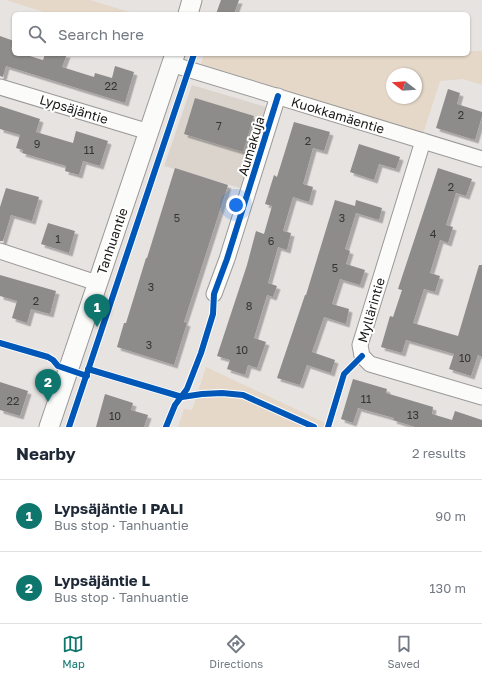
<!DOCTYPE html>
<meta charset="utf-8">
<style>
:root{--surface:#fff;--page:#f6f6f7;--text:#1f2937;--muted:#747a83;--line:#e0e1e3;--accent:#0f766e}
body{margin:0;font-family:"Golos Text",sans-serif;background:var(--page);color:var(--text)}
.compass{position:absolute;left:386px;top:68px;width:36px;height:36px;border-radius:50%;background:var(--surface);box-shadow:0 1px 3px #0004;rotate:287deg}
.you{position:absolute;left:236px;top:205px;width:14px;height:14px;margin:-10px;border:3px solid #fff;border-radius:50%;background:#1a73e8;box-shadow:0 0 0 6px #1a73e833}
.badge{display:grid;place-items:center;width:26px;height:26px;border-radius:50%;background:var(--accent);color:#fff;font-size:13px;font-weight:700}
.pin{position:absolute;translate:-50% -33px;filter:drop-shadow(0 1px 2px #0008)}
.pin::after{content:'';position:absolute;top:21px;width:14px;height:12px;background:inherit;clip-path:polygon(0 0,100% 0,50% 100%)}
.list{margin:0;padding:0;list-style:none}
h2{display:flex;justify-content:space-between;align-items:center;height:52px;margin:0;padding:0 16px;font-size:17px}
h2 small{font-size:13px;font-weight:400;color:var(--muted)}
.list li{display:grid;grid-template-columns:26px 1fr auto;gap:12px;align-items:center;box-sizing:border-box;height:72px;padding:0 16px;border-top:1px solid var(--line)}
.list b{display:block;font-size:15px;white-space:nowrap}
.list p{margin:0;font-size:13px;white-space:nowrap;color:var(--muted)}
.list em{font-size:13px;font-style:normal;color:var(--muted)}
.icon{flex:none;width:22px;height:22px;fill:none;stroke:currentColor;stroke-width:2;stroke-linecap:round;stroke-linejoin:round}
.map{position:relative;flex:none;width:482px;height:427px;overflow:hidden}
.search{position:absolute;background:var(--surface);box-shadow:0 1px 3px #0004;left:12px;right:12px;top:12px;height:44px;display:flex;align-items:center;gap:10px;box-sizing:border-box;padding:0 14px;border-radius:6px;color:var(--muted);font-size:15px}
.sheet{height:196px;background:var(--surface)}
nav{display:flex;justify-content:space-around;align-items:center;box-sizing:border-box;height:56px;border-top:1px solid var(--line);background:var(--surface);font-size:11px;color:var(--muted)}
nav a{display:grid;justify-items:center;gap:2px}
nav .on{color:var(--accent)}
.map>svg:first-child{display:block}
</style>
<div class="map">
<svg width="482" height="427" viewBox="0 0 482 427">
<defs>
<filter id="shadow"><feDropShadow dx="3.5" dy="3.5" stdDeviation="0" flood-color="#0004"/></filter>
</defs>
<rect width="100%" height="100%" fill="#e6e3e1"/>
<path fill="#dad4cd" d="M192,85L266,107L240,188L164,166Z"/>
<g fill="#e5d8c9" fill-rule="evenodd">
<path d="M6,0H90L136,14H50Z"/>
<path d="M468,51H482V85L463,79L440,81L423,134L201,64L204,54H468ZM392,74H416V98H392Z"/>
<path d="M206,367L323,422L334,427H178L184,409L192,410Z"/>
</g>
<g fill="#8e8c8b" filter="url(#shadow)">
<path d="M221,0H239L234,14H216Z"/>
<path d="M0,36L14,41L11,49L14,50V54H23L43,60L45,54H67L62,67L94,77L95,73L112,78L115,66L134,72L125,103L6,66L3,77L0,76Z"/>
<path d="M448,89L460,93L457,104L482,112V116L475,140L436,128Z"/>
<path d="M195,98L254,116L243,152L184,134Z"/>
<path d="M0,106L40,119L36,132L73,143L76,131L108,141L100,166L83,161L79,175L65,171L66,166L22,153L23,150L16,148L20,135L0,129Z"/>
<path d="M294,122L330,132L324,151L313,148L303,184L313,187L309,202L293,197L283,231L291,233L287,250L278,247L268,283L277,286L273,297L267,295L254,338L266,342L257,368L248,365L245,375L227,369L230,360L217,356L247,265L256,231L264,234L272,206L265,204L274,175L277,177Z"/>
<path d="M359,144L400,157L396,169L379,164L374,180L350,172Z"/>
<path d="M175,168L228,185L184,322L187,323L174,365L117,347L124,323H126L146,258H147Z"/>
<path d="M438,168L472,179L466,196L456,193L446,225L453,227L448,243L440,240L430,273L440,276L435,292L424,289L413,323L458,336L479,265H482V357L478,355L471,376L449,369L454,354L406,340L402,353L381,347L390,316L393,317L402,290L398,289Z"/>
<path d="M6,188L39,197L32,221L11,215L3,241H0V207Z"/>
<path d="M335,200L355,206L356,200L382,208L379,220L356,213L345,249L350,251L346,264L365,270L360,285L340,279L332,304L349,309L346,324L324,317L312,352L335,360L331,373L307,365L300,385L277,378L305,295H306Z"/>
<path d="M48,223L75,231L69,253L41,244Z"/>
<path d="M0,275L56,291L50,314L31,309L27,323L12,318L17,301L0,296Z"/>
<path d="M353,379L387,389L386,393L433,407L432,414L452,420L455,411L482,420V427H415L393,420L394,418L358,408L353,423L341,419Z"/>
<path d="M0,382L28,391L20,416L0,410Z"/>
<path d="M105,394L133,403L131,410L148,415L144,427H96Z"/>
</g>
<g fill="none" stroke-linecap="round" stroke-linejoin="round">
<defs>
<g id="minor">
<path d="M171,64L482,159"/>
<path d="M0,87L149,132"/>
<path d="M423,141L360,345L362,356L370,364L482,397"/>
<path d="M0,251L97,283"/>
<path d="M214,294L227,259L278,96"/>
</g>
<g id="tertiary">
<path d="M188,14L192,0"/>
<path d="M49,427L175,54"/>
</g>
</defs>
<use href="#minor" stroke="#9b9998" stroke-width="17"/>
<use href="#tertiary" stroke="#9b9998" stroke-width="21"/>
<use href="#minor" stroke="#fbfbfa" stroke-width="15"/>
<use href="#tertiary" stroke="#fbfbfa" stroke-width="19"/>
<defs>
<g id="cycleway">
<path d="M0,343L48,357L53,360L58,366L87,376"/>
<path d="M88,369L182,397L202,394L222,393L243,395L314,427"/>
<path d="M69,427L194,54"/>
<path d="M166,427L175,405L187,389L201,353L213,314L214,294L227,259L278,96"/>
<path d="M328,427L344,374L362,356"/>
</g>
</defs>
<use href="#cycleway" stroke="#fff" stroke-width="8"/>
<use href="#cycleway" stroke="#0057b8" stroke-width="6"/>
</g>
<g text-anchor="middle" dominant-baseline="central" stroke-width="4" stroke-linejoin="round" paint-order="stroke">
<g font-size="11" fill="#363534">
<text x="111" y="85">22</text>
<text x="461" y="114">2</text>
<text x="219" y="125">7</text>
<text x="308" y="140">2</text>
<text x="37" y="143">9</text>
<text x="89" y="149">11</text>
<text x="451" y="186">2</text>
<text x="177" y="217">5</text>
<text x="342" y="217">3</text>
<text x="433" y="233">4</text>
<text x="58" y="238">1</text>
<text x="271" y="240">6</text>
<text x="335" y="267">5</text>
<text x="151" y="286">3</text>
<text x="36" y="300">2</text>
<text x="249" y="305">8</text>
<text x="149" y="344">3</text>
<text x="242" y="349">10</text>
<text x="465" y="357">10</text>
<text x="366" y="398">11</text>
<text x="13" y="400">22</text>
<text x="413" y="414">13</text>
<text x="115" y="415">10</text>
</g>
<g font-size="13" fill="#191817" stroke="#fff">
<text transform="translate(74 109) rotate(17)">Lypsäjäntie</text>
<text transform="translate(338 115) rotate(17)">Kuokkamäentie</text>
<text transform="translate(251 146) rotate(-73)">Aumakuja</text>
<text transform="translate(112 241) rotate(-71)">Tanhuantie</text>
<text transform="translate(371 310) rotate(-74)">Myllärintie</text>
</g>
</g>
</svg>
<svg class="compass" viewBox="-18 -18 36 36"><path d="M0-13l5 13h-10z" fill="#e53935"/><path d="M0 13l5-13h-10z" fill="#747a83"/></svg>
<div class="you"></div>
<div class="pin badge" style="left:97px;top:327px">1</div>
<div class="pin badge" style="left:48px;top:402px">2</div>
<div class="search"><svg class="icon" aria-label="search" viewBox="0 0 24 24"><circle cx="10" cy="10" r="6"/><path d="M15 15l6 6"/></svg>Search here</div>
</div>
<section class="sheet">
<h2>Nearby<small>2 results</small></h2>
<ul class="list">
<li><span class="badge">1</span><div><b>Lypsäjäntie I PALI</b><p>Bus stop · Tanhuantie</p></div><em>90 m</em></li>
<li><span class="badge">2</span><div><b>Lypsäjäntie L</b><p>Bus stop · Tanhuantie</p></div><em>130 m</em></li>
</ul>
</section>
<nav>
<a class="on"><svg class="icon" aria-label="map" viewBox="0 0 24 24"><path d="M3 6l6-2 6 2 6-2v14l-6 2-6-2-6 2zM9 4v14M15 6v14"/></svg>Map</a>
<a><svg class="icon" aria-label="directions" viewBox="0 0 24 24"><path d="M12 3l9 9-9 9-9-9zM9 14v-3h6M13 9l2 2-2 2"/></svg>Directions</a>
<a><svg class="icon" aria-label="saved" viewBox="0 0 24 24"><path d="M7 4h10v16l-5-4-5 4z"/></svg>Saved</a>
</nav>
